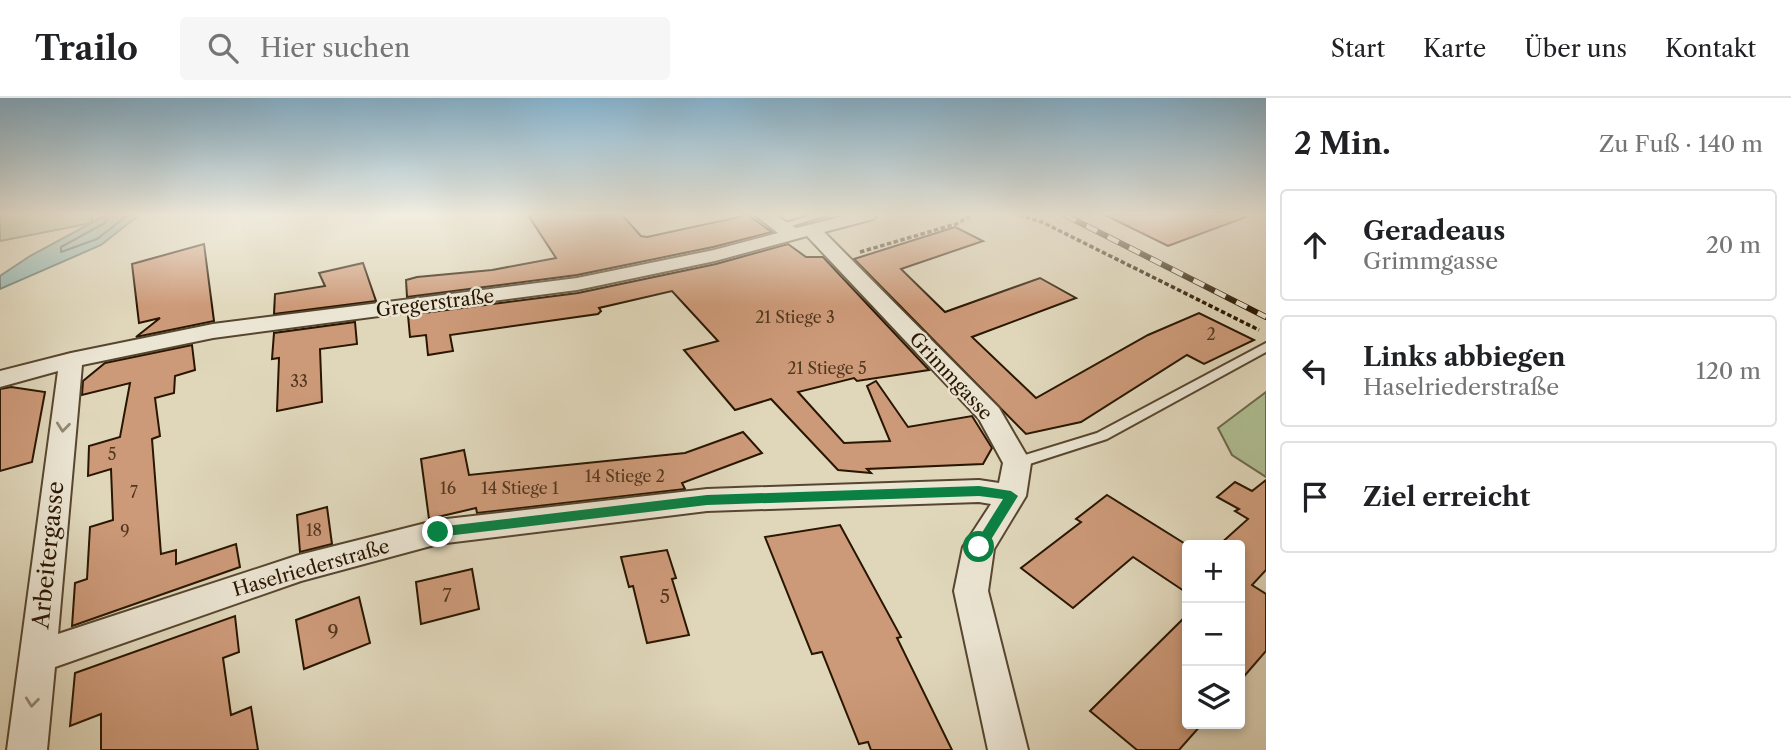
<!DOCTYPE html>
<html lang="de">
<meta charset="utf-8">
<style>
:root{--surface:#fff;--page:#f6f6f6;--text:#202124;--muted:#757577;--line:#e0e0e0}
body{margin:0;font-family:"Libre Caslon Text",serif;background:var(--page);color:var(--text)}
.controls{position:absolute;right:21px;bottom:21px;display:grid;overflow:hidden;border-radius:7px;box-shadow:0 4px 10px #0003}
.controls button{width:63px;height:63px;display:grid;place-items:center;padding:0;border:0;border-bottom:2px solid var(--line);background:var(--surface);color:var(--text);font:35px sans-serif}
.stop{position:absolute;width:21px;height:21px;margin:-16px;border:5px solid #0b8043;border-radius:50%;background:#fff}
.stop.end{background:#0b8043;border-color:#fff;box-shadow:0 2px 7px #0008}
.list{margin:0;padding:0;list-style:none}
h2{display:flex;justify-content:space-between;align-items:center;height:91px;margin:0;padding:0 28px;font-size:30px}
h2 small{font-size:23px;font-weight:400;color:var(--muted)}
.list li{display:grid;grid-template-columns:46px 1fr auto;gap:21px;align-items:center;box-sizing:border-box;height:112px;margin:0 14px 14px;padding:0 14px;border:2px solid var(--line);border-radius:7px}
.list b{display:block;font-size:26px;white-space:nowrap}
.list p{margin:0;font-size:23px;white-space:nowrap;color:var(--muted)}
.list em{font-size:23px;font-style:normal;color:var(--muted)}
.icon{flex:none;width:38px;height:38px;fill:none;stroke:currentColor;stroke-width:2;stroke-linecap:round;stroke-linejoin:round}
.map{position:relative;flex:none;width:1266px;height:652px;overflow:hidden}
header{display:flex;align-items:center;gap:42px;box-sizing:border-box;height:98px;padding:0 35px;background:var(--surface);border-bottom:2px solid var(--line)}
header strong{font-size:33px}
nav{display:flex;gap:38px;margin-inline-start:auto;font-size:24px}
.search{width:490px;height:63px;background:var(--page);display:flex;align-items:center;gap:18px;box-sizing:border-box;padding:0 24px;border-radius:7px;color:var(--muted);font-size:26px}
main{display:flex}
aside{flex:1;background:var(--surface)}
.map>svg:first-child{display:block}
</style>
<header>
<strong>Trailo</strong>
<div class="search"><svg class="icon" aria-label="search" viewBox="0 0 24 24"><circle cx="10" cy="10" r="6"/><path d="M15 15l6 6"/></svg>Hier suchen</div>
<nav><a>Start</a><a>Karte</a><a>Über uns</a><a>Kontakt</a></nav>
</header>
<main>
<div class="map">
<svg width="1266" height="652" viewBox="0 0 1266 652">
<rect width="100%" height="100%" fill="#e0d7bb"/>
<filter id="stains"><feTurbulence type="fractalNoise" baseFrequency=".00286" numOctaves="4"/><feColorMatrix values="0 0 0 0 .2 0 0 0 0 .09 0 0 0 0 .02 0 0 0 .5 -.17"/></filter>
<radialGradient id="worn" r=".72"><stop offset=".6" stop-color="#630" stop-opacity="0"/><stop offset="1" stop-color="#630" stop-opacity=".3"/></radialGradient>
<g fill="#afbf93" stroke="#6c6a4a" stroke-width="2">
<path d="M5,117H92V125L0,143V121Z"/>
<path d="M1266,294V379L1232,357L1218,330Z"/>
</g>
<path fill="#94b9b3" stroke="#69786b" stroke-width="2" d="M106,117H139L101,147L0,191V178L30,158Z"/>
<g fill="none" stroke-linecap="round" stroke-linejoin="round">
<path stroke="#5e685a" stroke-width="2" d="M108,117L105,125L61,149V154L97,141L128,117"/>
</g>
<g fill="#cd9a79" stroke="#291600" stroke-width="2">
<path d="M528,117H622L641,138L647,139L748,117L772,134L713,149L577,177L407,199L406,182L417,179L492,172L556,160Z"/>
<path d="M1105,117H1245L1246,119L1168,148Z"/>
<path d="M955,129L983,143L901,171L945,214L1040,180L1076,200L972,239L1036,300L1148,237L1199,215L1254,242L1204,266L1187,257L1081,324L1026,336L854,161Z"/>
<path d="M204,146L214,223L136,239L160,220L139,225L132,166Z"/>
<path d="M788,146L806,159H823L929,272L857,283L854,280L798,294L844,345L890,343L867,288L876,283L908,329L972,318L992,350L983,366L867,371L871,375L838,372L771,301L735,312L684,252L718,243L672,193L599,210L601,213L598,216L450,237L453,253L428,257L426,237L410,239L408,217L578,195L716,166Z"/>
<path d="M363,165L376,203L274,216L275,196L325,188L319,175Z"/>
<path d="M355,224L357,246L320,251L322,304L277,313L279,260L272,261L274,235Z"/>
<path d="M192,247L195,272L175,278L174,295L155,300L160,338L152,341L161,456L176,452V466L236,446L240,469L72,528L75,485L87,481L90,429L113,422L111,371L88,378L89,348L120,339L130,285L82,297L83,283L105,265Z"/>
<path d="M11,289L45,294L32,364L0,373V291Z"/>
<path d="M743,334L762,355L682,385L685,391L477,415L476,410L429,421L421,361L464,352L469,377L685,355Z"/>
<path d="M1266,382V472L1252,487L1266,496V553L1240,583V447H1219L1248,421L1235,413L1239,411L1217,399L1235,384L1252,393Z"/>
<path d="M1107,397L1187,447V495L1133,459L1073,510L1021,470L1081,424L1076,421Z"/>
<path d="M327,409L332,446L300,454L297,417Z"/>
<path d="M840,427L901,539L897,540L952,652H871L868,644L859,646L822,554L812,556L765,439Z"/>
<path d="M667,452L676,480L672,481L689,537L647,545L633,488L629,489L621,459Z"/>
<path d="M472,471L479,511L421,526L416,484Z"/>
<path d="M359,499L370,545L304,571L296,522Z"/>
<path d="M1187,517V626H1202L1179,652H1137L1090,613Z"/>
<path d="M235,518L239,554L223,560L231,617L251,609L258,652H101V616L70,628L75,575Z"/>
</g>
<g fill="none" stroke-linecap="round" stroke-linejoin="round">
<defs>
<g id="lane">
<path d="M812,117H827L781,131L776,128Z"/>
<path d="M1266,245V254L1107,341L1017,370L1012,369L1010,365L1012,361L1097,335Z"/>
</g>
<path id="street" d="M755,117H775L796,130L848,117H876L873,121L824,134L999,310L1031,365L1026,398L994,451L988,493L1028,652H988L954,493L963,449L991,406L979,404L707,413L438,446L301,483L55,569L47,652H7L58,273L0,289V273L71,255L213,226L577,180L714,152L778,135ZM807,138L979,321L1003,365L999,385L979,382L707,391L438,422L299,457L58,536L82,267L213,240L577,192L715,163Z"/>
</defs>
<use href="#lane" stroke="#57462f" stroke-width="4"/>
<use href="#street" stroke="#57462f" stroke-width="4"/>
<g stroke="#291600" stroke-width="3.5" stroke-dasharray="4.5 2.5" stroke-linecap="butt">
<path d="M1019,117L1042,124L1259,232"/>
<path d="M860,154L956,126L972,117"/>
</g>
<use href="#lane" fill="#ebe5d3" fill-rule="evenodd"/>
<use href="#street" fill="#ebe5d3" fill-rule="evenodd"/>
<defs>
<path id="rail" d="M1065,117L1266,219"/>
</defs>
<use href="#rail" stroke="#291600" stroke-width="6"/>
<use href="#rail" stroke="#ebe5d3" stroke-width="4.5" stroke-dasharray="12" stroke-linecap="butt"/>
</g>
<defs><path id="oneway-chevron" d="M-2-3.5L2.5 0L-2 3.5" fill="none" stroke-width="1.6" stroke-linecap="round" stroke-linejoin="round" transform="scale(1.75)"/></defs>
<g stroke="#948874">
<use href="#oneway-chevron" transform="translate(63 329) rotate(96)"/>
<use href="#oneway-chevron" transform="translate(32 604) rotate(96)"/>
</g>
<linearGradient id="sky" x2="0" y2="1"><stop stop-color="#86b6d3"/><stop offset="0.56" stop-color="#f1ede0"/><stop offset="1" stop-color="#f1ede0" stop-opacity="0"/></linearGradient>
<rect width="1266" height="208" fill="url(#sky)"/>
<path fill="#0b8043" d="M979,388L1011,393L1018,398L984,453L979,454L973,449L1003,401L979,398L707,407L438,439L431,434L438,429L707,397Z"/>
<g text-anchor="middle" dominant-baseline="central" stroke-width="5" stroke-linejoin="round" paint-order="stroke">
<g font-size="16" fill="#52371e">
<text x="795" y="219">21 Stiege 3</text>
<text x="1211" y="236">2</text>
<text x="827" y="270">21 Stiege 5</text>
<text x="299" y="283">33</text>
<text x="112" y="356">5</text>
<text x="625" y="378">14 Stiege 2</text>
<text x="448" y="390">16</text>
<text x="520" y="390">14 Stiege 1</text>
<text x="134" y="394">7</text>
<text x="314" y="432">18</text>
<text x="125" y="433">9</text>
</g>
<g font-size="19" fill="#291600" stroke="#ebe5d3">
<text transform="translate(435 205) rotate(-7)">Gregerstraße</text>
<text transform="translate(951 278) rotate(47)">Grimmgasse</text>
<text transform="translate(311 470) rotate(-16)">Haselriederstraße</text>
</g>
<g font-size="19" fill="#52371e">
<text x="447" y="497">7</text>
<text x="665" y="498">5</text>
<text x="333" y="533">9</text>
</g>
<g font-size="23" fill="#291600" stroke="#ebe5d3">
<text transform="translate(48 457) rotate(-84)">Arbeitergasse</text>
</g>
</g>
<rect width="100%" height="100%" filter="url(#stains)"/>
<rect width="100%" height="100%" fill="url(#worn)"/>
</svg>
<div class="controls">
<button>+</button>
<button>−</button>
<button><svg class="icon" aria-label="layers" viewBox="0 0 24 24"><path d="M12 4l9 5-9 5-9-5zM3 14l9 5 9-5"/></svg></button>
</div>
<div class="stop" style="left:979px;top:449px"></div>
<div class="stop end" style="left:438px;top:434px"></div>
</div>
<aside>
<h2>2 Min.<small>Zu Fuß · 140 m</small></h2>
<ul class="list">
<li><svg class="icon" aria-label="ahead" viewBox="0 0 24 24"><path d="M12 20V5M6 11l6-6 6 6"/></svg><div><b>Geradeaus</b><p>Grimmgasse</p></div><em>20 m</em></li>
<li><svg class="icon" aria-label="left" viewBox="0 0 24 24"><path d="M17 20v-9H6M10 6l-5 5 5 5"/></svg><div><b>Links abbiegen</b><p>Haselriederstraße</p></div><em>120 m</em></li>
<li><svg class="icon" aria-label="arrive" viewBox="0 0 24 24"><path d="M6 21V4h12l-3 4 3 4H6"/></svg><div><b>Ziel erreicht</b></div></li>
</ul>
</aside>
</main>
